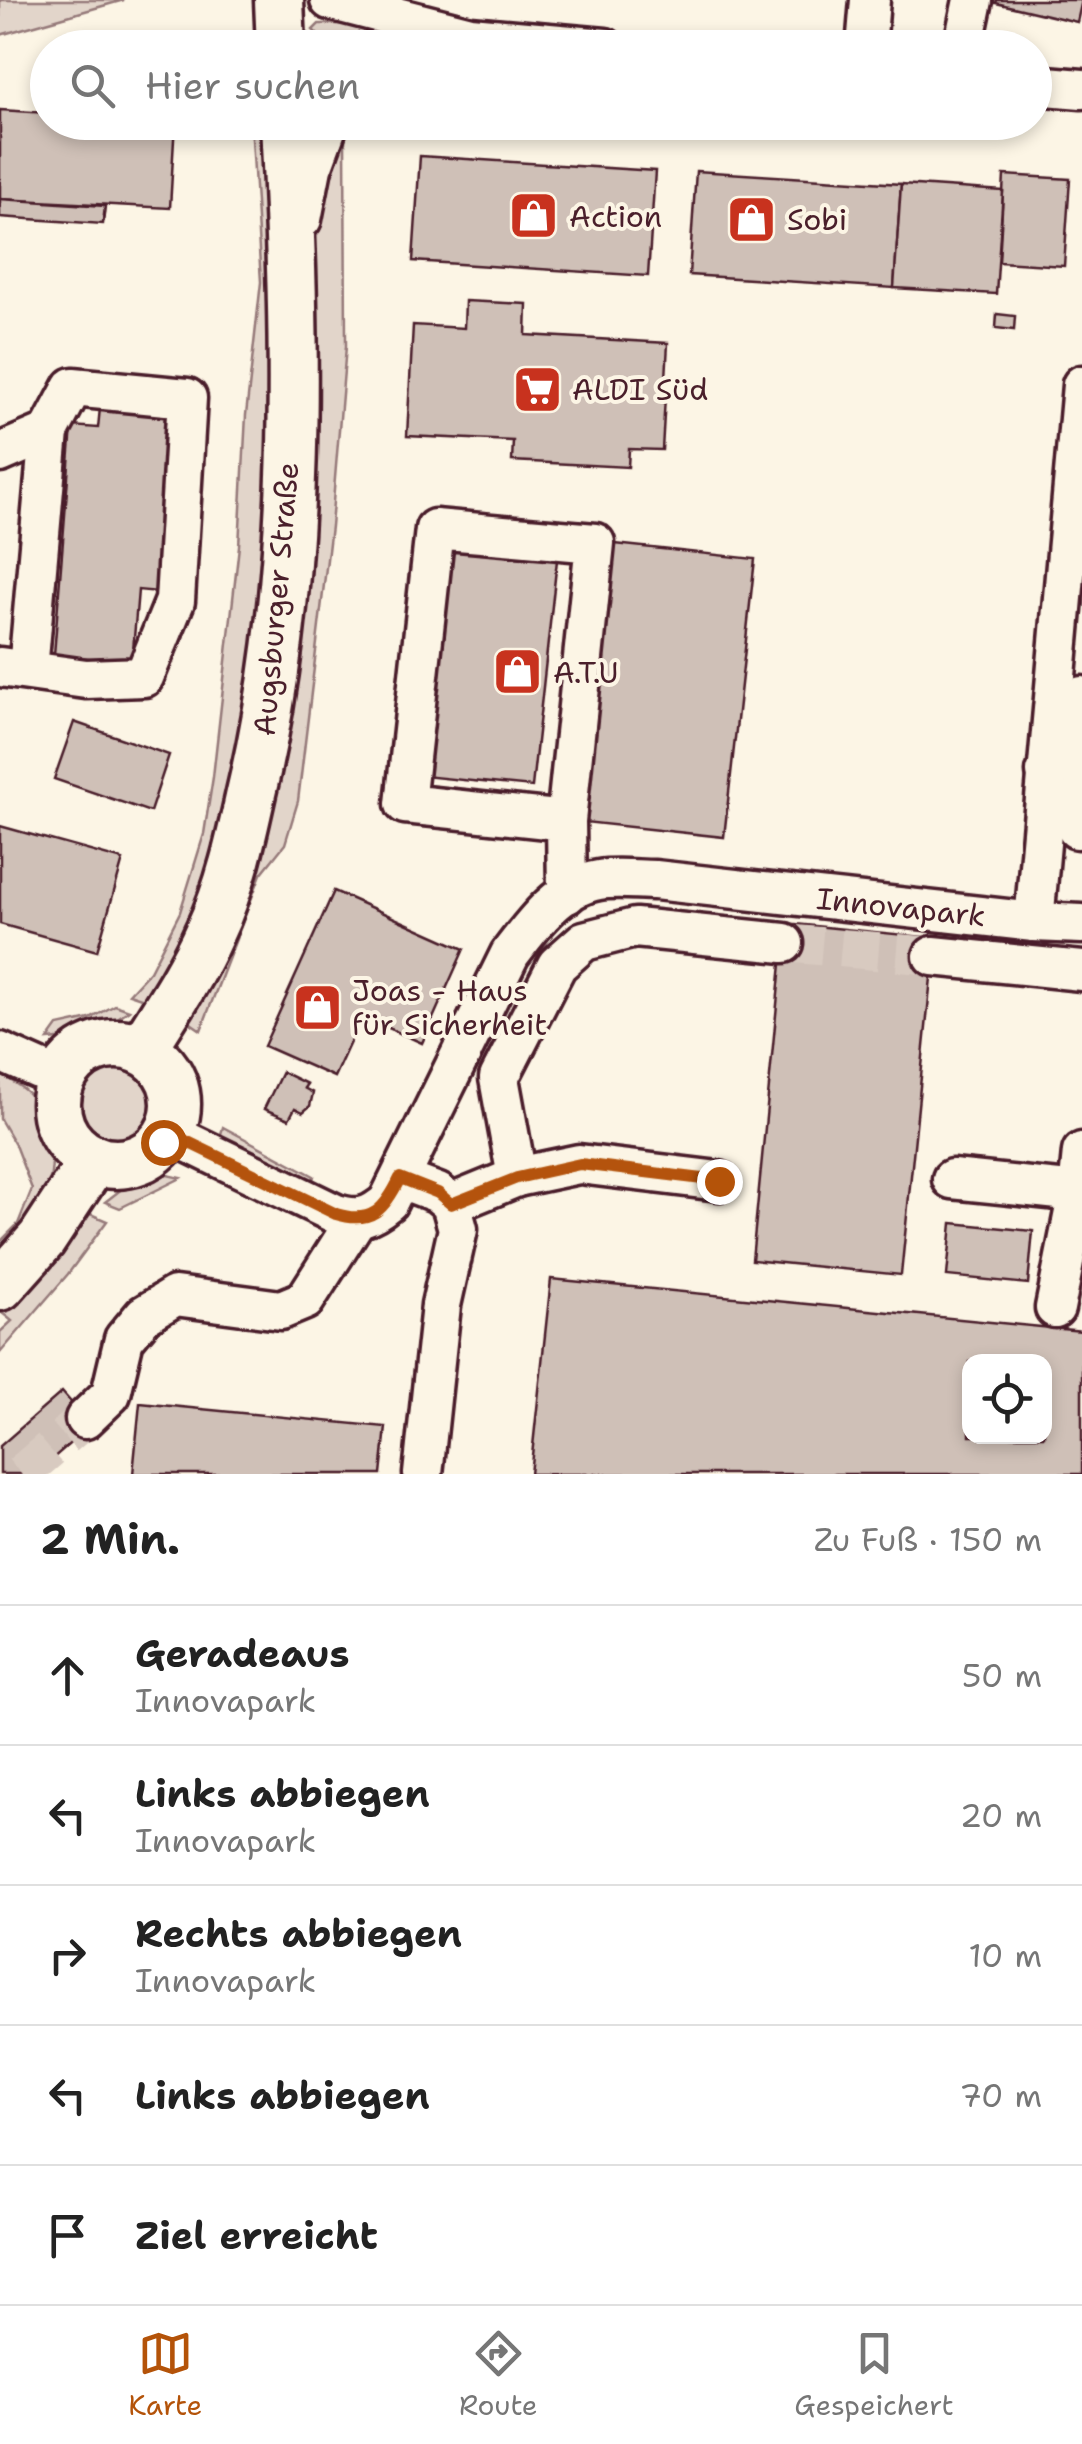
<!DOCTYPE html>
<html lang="de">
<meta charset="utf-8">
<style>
:root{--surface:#fff;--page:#f2f2f2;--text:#222;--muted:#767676;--line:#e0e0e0;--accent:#b45309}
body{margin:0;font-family:"Shantell Sans",sans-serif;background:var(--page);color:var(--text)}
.controls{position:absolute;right:30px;bottom:30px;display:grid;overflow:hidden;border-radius:20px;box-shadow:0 5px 15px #0003}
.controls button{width:90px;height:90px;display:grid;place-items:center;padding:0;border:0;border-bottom:2px solid var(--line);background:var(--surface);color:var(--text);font:50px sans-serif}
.stop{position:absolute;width:30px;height:30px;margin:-22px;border:8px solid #b45309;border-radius:50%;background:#fff}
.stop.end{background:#b45309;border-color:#fff;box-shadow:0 2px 10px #0008}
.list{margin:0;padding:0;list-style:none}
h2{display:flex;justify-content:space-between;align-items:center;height:130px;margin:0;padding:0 40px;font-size:42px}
h2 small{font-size:32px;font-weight:400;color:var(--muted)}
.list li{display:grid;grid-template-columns:65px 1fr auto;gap:30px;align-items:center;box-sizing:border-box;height:140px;padding:0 40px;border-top:2px solid var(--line)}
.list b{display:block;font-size:38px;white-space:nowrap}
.list p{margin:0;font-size:32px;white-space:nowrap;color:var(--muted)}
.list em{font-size:32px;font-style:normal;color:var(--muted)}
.icon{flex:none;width:55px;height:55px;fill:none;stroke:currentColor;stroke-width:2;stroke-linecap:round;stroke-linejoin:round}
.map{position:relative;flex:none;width:1082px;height:1474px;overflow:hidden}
.search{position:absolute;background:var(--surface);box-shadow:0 5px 15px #0003;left:30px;right:30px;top:30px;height:110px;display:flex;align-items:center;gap:25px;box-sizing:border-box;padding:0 35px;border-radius:55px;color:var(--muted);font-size:38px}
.sheet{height:830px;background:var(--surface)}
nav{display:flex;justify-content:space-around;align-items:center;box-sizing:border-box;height:140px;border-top:2px solid var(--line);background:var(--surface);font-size:28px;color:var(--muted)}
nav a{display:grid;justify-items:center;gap:5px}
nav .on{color:var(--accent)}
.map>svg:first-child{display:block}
</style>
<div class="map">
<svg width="1082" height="1474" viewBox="0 0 1082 1474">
<rect width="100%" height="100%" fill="#fcf5e5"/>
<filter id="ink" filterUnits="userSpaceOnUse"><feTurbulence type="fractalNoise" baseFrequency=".01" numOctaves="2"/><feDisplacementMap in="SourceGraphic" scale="20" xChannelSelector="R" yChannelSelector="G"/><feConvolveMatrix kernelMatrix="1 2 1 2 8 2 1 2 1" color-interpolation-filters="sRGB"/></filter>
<g filter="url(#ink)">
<g fill="#e2d5ca" stroke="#967a7a" stroke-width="2.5">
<path d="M0,0H124L0,35Z"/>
<path d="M319,24H349L406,40L324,41L313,30Z"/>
<path d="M251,123H265L273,405L255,712L196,918L144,999L129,994L150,971L180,912L204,834L213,777L239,546L246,415L261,282Z"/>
<path d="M344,123H353L345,134L346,346L331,526L298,801L285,844L261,874L201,1030L185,1019L225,935L305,268L327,172Z"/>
<path d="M115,1005L129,1010C102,1030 81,1038 48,1040L58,1026L90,1019Z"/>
<circle cx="115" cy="1103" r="44"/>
<path d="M0,1074C10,1080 23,1087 31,1096C54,1121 58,1170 43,1199C31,1222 14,1243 0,1264V1242L18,1224L32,1189L15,1145L0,1119Z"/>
<path d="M223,1127L314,1176L310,1187L219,1141Z"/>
<path d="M163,1174L181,1178L120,1208L105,1202L123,1188Z"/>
<path d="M88,1213L107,1221L68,1274L0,1353V1332L12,1321L1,1312Z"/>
</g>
<g fill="#cfc0b7" stroke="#4a1f2b" stroke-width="2.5" fill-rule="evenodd">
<path d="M997,0H1082L1077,22L996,3Z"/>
<path d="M0,110L48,113V122H175L170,208L0,199Z"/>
<path d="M420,156L655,171L648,276L413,261Z"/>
<path d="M696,171L901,184L894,288L689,275Z"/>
<path d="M1004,175L1070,179L1064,266L999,262Z"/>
<path d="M901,184L1003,191L996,294L894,288Z"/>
<path d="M0,199L105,206L103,224L0,217Z"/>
<path d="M465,301L527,304L526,335L668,343L662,450L629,449L628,467L512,461L513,441L407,436L413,325L464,328Z"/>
<path d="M997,314L1015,316L1014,330L996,328Z"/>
<path d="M100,408L172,413L158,592L138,590L132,662L54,655L72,426L98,428Z"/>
<path d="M615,544L755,559L724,837L584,822Z"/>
<path d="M449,548L557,560L532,787L423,776Z"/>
<path d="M74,722L169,755L150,812L54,779Z"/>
<path d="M0,826L123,860L97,951L0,924Z"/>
<path d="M334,891L464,949L422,1043L362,1016L334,1077L264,1046Z"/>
<path d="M785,923L935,938L901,1275L752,1260Z"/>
<path d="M282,1072L307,1084L304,1088L313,1093L310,1106L303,1112L295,1108L289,1119L264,1109Z"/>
<path d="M952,1223L1033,1231L1028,1284L947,1276Z"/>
<path d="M551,1279L1082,1331V1474H530ZM970,1362H1044V1436H970Z"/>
<path d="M62,1392L91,1425L35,1474H0V1446Z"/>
<path d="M140,1403L386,1427L381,1474H133Z"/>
</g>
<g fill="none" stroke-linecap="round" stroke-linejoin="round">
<g stroke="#d8cac0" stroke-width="38" stroke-dasharray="38 19" stroke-linecap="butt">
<path d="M784,943L933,956"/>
<path d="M21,1474L85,1419"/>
</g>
<defs>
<g id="minor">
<path d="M330,0L470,36L605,48"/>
<path d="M866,48L870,0"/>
<path d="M963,48L973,0"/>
<path d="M1034,85L1082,89"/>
<path d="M302,219L312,168L329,122"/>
<path d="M0,453L49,432"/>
<path d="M0,667L86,679L144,677L175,601L187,398L73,387L49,432L28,670"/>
<path d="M1046,772L1073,773L1077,829"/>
<path d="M1073,773L1082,696"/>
<path d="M566,821L405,804L435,529L595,543L566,821L567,894"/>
<path d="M1034,922L1082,924"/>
<path d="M933,956L1082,971"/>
<path d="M0,1052L61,1079"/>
<path d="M169,1133L336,1214C359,1221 370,1217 388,1202L510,954C532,925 560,886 599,880C617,877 637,880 655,880L1034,922L1082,385"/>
<path d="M517,1177L499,1078L557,965L584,941L635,928L784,943"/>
<path d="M401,1179L438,1193L451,1204L458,1229L441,1305L423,1474"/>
<path d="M952,1179L1078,1192L1082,1152"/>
<path d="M451,1204L517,1177L579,1164L719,1181"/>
<path d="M1055,1308L1078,1192"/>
<path d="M85,1419L111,1394L124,1339L144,1315L175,1296L281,1310L305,1300L356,1220"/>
</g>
<g id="major">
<path d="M279,0L281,48"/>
<circle cx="116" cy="1104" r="60"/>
<path d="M142,1049C166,1011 192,972 210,931C230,889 241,839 251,793C303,575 296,345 285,122"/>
<path d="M0,1286L42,1239L94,1160"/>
</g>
</defs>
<use href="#minor" stroke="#4a1f2b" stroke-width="45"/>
<use href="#major" stroke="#4a1f2b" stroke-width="55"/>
<use href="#minor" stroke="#fcf5e5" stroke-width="38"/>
<use href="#major" stroke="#fcf5e5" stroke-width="48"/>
</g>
</g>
<g fill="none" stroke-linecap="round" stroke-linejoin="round" filter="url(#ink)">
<path stroke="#b45309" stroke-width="12" d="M163,1142L169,1133L336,1214C372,1225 385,1209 400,1178L438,1193L451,1204L517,1178L580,1164L719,1181"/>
</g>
<defs>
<symbol id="shop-square" viewBox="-11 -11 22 22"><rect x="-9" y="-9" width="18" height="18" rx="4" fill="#c8321e" stroke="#fcf5e5"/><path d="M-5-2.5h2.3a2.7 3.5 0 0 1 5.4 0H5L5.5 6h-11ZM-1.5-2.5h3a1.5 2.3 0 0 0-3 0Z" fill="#fff"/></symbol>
<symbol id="supermarket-square" viewBox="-11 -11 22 22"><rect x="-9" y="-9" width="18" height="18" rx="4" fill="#c8321e" stroke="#fcf5e5"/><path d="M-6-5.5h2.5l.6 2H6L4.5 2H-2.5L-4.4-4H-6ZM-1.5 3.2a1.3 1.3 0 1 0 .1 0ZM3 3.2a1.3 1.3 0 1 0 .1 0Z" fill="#fff"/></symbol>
</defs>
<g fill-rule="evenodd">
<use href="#shop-square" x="506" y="188" width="55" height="55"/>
<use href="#shop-square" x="724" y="192" width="55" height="55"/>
<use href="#supermarket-square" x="510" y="362" width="55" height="55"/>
<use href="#shop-square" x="490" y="644" width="55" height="55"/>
<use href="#shop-square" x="290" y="980" width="55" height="55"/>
</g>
<g text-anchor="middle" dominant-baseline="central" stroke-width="8" stroke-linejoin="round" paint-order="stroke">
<g font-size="30" fill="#4a1f2b" stroke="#fcf5e5" text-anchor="start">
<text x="569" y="216">Action</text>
<text x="787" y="219">Sobi</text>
<text x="572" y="389">ALDI Süd</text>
<text x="553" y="672">A.T.U</text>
<text x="352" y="990">Joas - Haus<tspan x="352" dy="34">für Sicherheit</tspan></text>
</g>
<g font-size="30" fill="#4a1f2b" stroke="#fcf5e5">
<text transform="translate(276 599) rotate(-85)">Augsburger Straße</text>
<text transform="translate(901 907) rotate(6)">Innovapark</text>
</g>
</g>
</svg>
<div class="controls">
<button><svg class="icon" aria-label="locate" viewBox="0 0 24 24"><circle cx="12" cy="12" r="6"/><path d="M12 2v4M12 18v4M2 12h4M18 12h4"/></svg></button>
</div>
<div class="stop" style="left:163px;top:1142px"></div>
<div class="stop end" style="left:719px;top:1181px"></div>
<div class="search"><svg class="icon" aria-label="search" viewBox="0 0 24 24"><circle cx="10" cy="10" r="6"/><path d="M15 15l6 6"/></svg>Hier suchen</div>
</div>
<section class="sheet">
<h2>2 Min.<small>Zu Fuß · 150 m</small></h2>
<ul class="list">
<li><svg class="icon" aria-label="ahead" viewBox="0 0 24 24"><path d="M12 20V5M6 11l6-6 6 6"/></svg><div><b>Geradeaus</b><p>Innovapark</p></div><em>50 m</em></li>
<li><svg class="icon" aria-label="left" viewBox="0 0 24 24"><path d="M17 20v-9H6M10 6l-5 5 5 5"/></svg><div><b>Links abbiegen</b><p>Innovapark</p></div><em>20 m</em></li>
<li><svg class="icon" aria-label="right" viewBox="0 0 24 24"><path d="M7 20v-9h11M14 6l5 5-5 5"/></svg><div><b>Rechts abbiegen</b><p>Innovapark</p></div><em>10 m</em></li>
<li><svg class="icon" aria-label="left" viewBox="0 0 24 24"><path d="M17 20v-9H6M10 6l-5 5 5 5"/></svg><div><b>Links abbiegen</b></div><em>70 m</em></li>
<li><svg class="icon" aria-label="arrive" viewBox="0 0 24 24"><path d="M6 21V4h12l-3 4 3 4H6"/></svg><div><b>Ziel erreicht</b></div></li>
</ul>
</section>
<nav>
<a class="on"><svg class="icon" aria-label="map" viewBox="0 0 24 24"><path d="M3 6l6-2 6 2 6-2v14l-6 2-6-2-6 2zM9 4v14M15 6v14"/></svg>Karte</a>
<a><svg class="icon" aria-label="directions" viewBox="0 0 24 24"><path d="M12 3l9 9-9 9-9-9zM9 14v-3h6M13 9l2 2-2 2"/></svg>Route</a>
<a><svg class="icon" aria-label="saved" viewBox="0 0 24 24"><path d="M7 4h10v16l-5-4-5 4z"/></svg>Gespeichert</a>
</nav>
